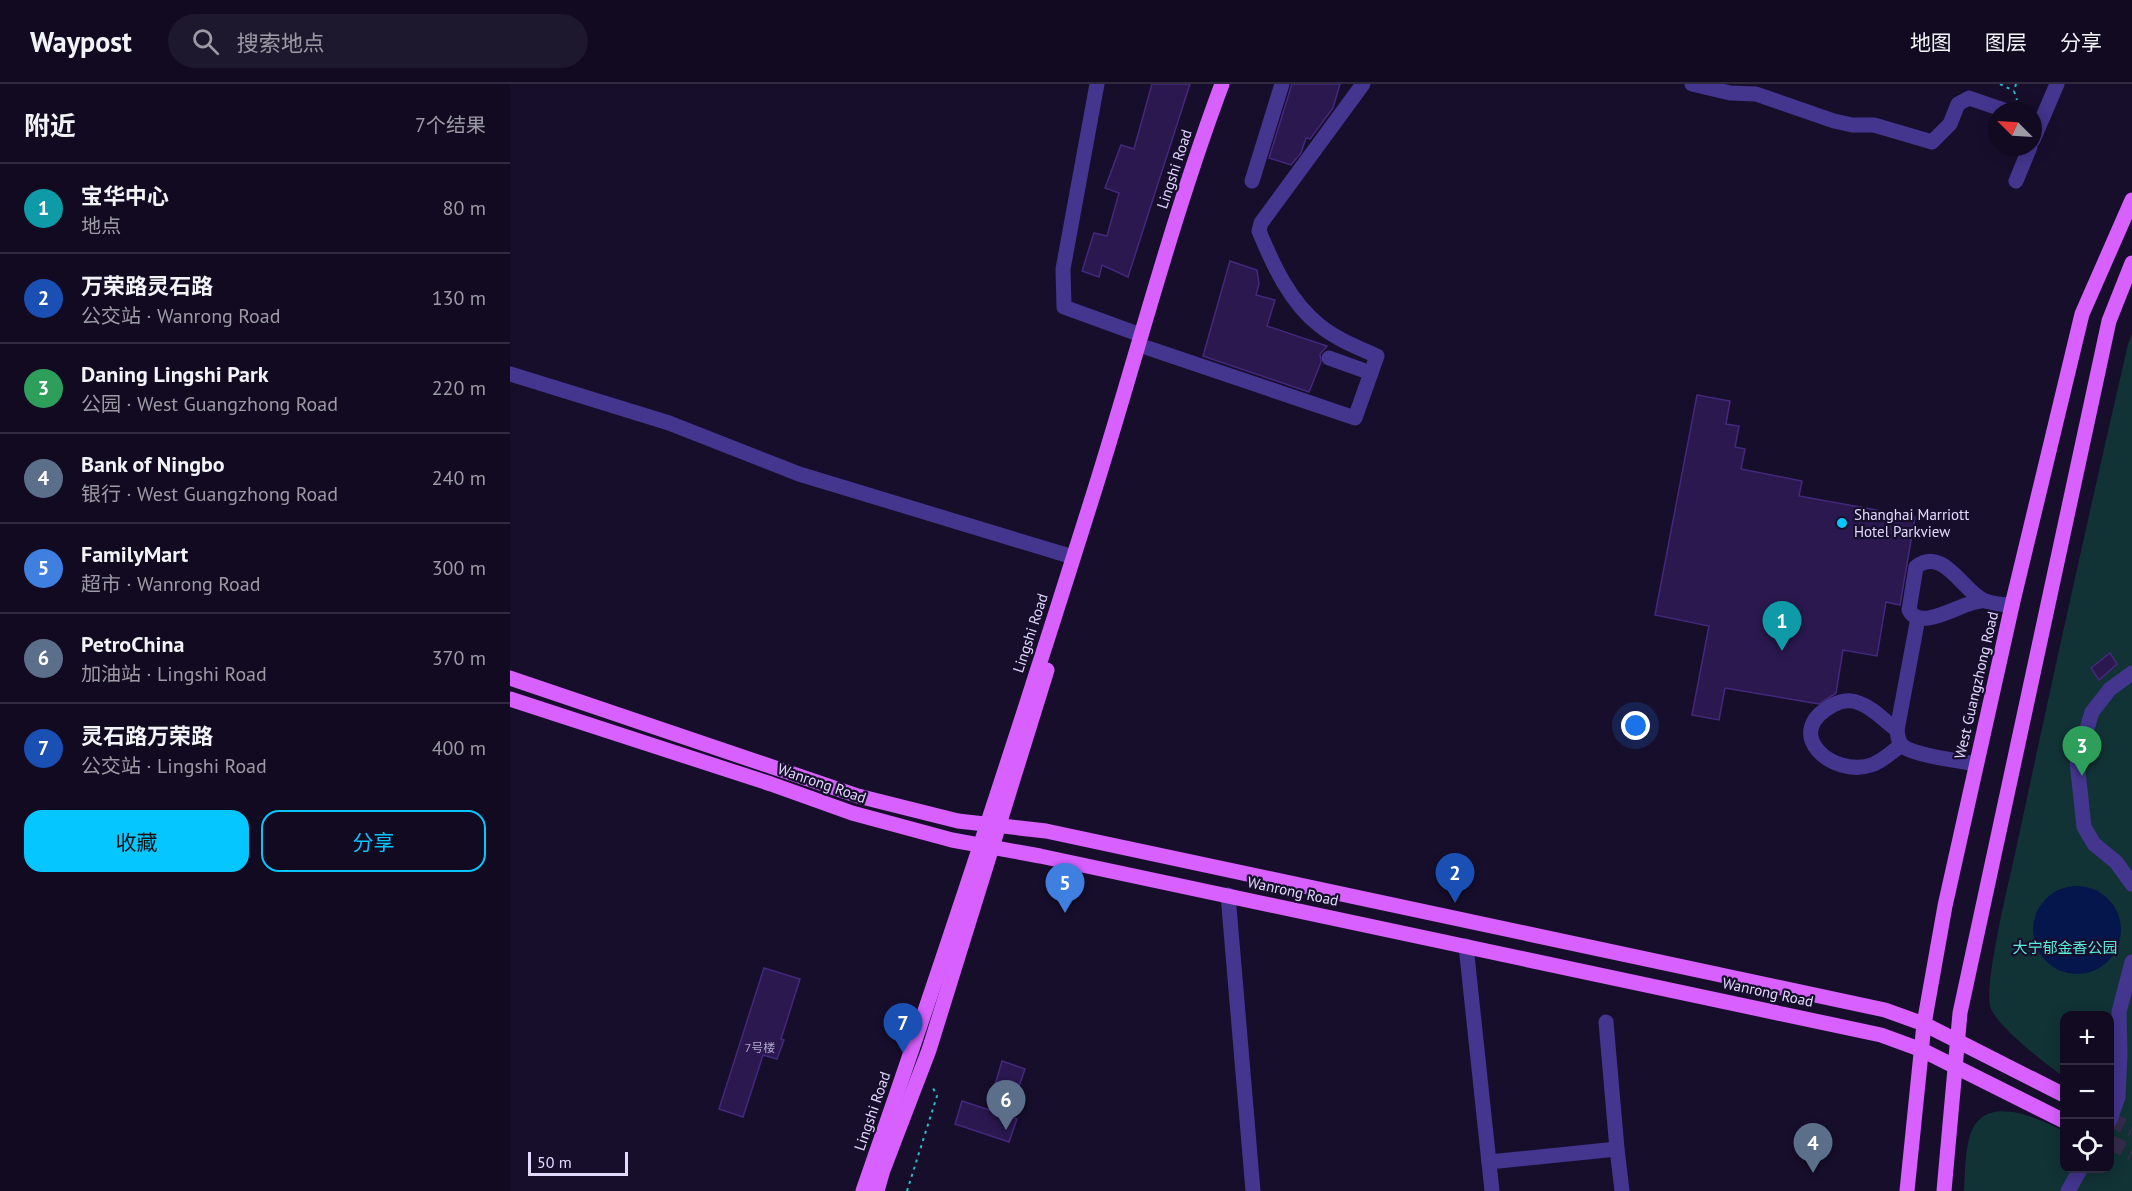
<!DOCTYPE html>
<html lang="zh">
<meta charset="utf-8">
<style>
:root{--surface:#110a21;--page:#1e182e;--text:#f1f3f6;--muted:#9c9aa5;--line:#302b3f;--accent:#05c6ff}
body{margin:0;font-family:"PT Sans","Noto Sans SC",sans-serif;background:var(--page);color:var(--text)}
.controls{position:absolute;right:18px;bottom:18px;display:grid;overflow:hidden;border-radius:12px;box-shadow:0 3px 15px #0003}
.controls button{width:54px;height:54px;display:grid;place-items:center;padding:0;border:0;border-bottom:2px solid var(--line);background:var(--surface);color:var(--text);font:30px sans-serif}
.compass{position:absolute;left:1478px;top:18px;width:54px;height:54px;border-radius:50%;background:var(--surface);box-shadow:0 3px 15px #0003;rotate:294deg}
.scale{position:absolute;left:18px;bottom:15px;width:100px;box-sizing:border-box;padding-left:6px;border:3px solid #e2d9ff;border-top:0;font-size:16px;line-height:21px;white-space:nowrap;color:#e2d9ff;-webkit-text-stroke:4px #170e2c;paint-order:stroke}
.you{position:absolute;left:1126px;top:642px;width:21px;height:21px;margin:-15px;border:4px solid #fff;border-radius:50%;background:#1a73e8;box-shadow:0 0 0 9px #1a73e833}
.badge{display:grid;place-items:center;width:39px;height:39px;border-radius:50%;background:var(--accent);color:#fff;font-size:20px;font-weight:700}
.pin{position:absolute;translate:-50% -50px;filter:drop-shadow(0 2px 3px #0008)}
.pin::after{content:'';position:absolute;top:32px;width:21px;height:18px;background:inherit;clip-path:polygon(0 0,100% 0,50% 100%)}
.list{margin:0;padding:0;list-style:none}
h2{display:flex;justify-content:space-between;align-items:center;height:78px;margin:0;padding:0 24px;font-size:26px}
h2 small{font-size:20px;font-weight:400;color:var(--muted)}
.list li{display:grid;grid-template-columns:39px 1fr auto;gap:18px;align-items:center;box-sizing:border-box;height:90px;padding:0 24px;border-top:2px solid var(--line)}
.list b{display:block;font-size:22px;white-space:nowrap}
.list p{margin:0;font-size:20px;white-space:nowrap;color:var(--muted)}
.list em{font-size:20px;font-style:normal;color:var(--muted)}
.actions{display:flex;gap:12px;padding:18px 24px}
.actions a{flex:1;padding:14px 0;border:2px solid var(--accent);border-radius:18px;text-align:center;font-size:21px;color:var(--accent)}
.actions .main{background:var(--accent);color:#111}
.icon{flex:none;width:33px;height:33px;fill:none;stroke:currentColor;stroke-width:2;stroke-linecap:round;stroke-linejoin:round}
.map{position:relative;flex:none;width:1622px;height:1107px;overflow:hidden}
header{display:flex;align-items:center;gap:36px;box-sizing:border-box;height:84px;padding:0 30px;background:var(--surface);border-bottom:2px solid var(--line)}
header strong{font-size:28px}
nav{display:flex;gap:33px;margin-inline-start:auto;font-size:21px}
.search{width:420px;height:54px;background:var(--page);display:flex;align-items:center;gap:15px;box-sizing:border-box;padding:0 21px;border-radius:33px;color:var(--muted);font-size:22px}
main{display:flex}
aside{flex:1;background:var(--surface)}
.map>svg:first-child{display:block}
</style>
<header>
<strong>Waypost</strong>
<div class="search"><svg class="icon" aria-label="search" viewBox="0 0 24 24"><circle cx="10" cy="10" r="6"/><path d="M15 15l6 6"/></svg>搜索地点</div>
<nav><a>地图</a><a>图层</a><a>分享</a></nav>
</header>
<main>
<aside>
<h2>附近<small>7个结果</small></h2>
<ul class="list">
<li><span class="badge" style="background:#0f9aa8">1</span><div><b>宝华中心</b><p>地点</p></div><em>80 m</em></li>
<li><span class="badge" style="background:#1a4fb4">2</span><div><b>万荣路灵石路</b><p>公交站 · Wanrong Road</p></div><em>130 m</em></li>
<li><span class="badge" style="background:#2e9e5b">3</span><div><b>Daning Lingshi Park</b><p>公园 · West Guangzhong Road</p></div><em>220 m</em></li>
<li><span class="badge" style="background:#5c6f8a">4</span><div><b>Bank of Ningbo</b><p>银行 · West Guangzhong Road</p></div><em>240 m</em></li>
<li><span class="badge" style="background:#3f7fe0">5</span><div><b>FamilyMart</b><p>超市 · Wanrong Road</p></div><em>300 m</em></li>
<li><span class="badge" style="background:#5c6f8a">6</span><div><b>PetroChina</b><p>加油站 · Lingshi Road</p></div><em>370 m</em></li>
<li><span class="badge" style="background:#1a4fb4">7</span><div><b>灵石路万荣路</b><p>公交站 · Lingshi Road</p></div><em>400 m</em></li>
</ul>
<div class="actions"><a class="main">收藏</a><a>分享</a></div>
</aside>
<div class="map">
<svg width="1622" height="1107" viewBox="0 0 1622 1107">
<rect width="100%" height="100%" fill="#170e2c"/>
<path fill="#113336" d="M1622,250V1107H1454C1455,1090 1455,1071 1459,1055C1471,1007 1525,1033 1554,1047V1084H1600V932H1554V993C1536,980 1490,945 1481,925C1472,904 1502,786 1508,756C1543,591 1580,425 1618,260Z"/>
<circle fill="#05164d" cx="1567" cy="846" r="44"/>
<g fill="#2a184e" stroke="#44287d" stroke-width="1.5">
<path d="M642,0H680L618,193L592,181L589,193L572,187L584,149L597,152L609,109L595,104L611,61L624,65Z"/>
<path d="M782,0H830L823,24L800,55L796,54L791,69L781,81L759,74Z"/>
<path d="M720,177L747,186L749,200L746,211L765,216L757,242L817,262L810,270L811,278L799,308L693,272Z"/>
<path d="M1187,311L1220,317L1216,340L1229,342L1225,363L1235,365L1231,385L1292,397L1289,412L1405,433L1390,521L1376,518L1367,572L1333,566L1326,609L1309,620L1215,604L1209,636L1182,631L1199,542L1145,531Z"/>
<path d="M1600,569L1607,580L1589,596L1581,584Z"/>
<path d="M254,884L290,895L271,955L274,956L267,975L253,971L233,1033L209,1025Z"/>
<path d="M492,977L515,985L507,1008L485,1001Z"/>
<path d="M452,1017L507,1035L499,1058L445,1040Z"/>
</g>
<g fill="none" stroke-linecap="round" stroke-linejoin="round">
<g stroke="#352c4c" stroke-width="15" stroke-dasharray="15 8" stroke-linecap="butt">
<path d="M1600,1035L1622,1046"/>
<path d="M1600,1058L1622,1069"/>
</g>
<g stroke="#24bdc8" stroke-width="2" stroke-dasharray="3 4.5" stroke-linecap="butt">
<path d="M1490,0L1504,7"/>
<path d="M1506,0L1504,7L1507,16"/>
<path d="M397,1107L427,1012L422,1002"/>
</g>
<g stroke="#44358f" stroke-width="15">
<path d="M587,0L553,185L554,223L631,251"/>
<path d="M1182,0L1220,9L1246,10L1324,37L1342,41H1364L1422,58L1440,40L1448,20L1459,14L1497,27"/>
<path d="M1523,56L1547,0"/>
<path d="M742,97L772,0"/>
<path d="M1506,97L1520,63"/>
<path d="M638,264L845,334L867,272C847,263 826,255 809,241C780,218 763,181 749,147L751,139L853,0"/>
<path d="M819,274L861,289"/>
<path d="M0,290L159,339L289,390L563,473"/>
<path d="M1473,516C1469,518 1463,518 1459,520C1444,524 1409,546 1399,526L1406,483C1433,462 1452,506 1473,516C1481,520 1493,520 1502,522"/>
<path d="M1408,534L1387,646C1388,653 1388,659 1394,663C1407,672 1450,677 1466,680"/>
<path d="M1622,589L1600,605L1582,628L1567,678L1574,743L1584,760L1606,778L1622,800"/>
<path d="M1387,646C1374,637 1364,624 1349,619C1340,615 1331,617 1323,621C1270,649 1323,694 1361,681C1372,678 1382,667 1392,661"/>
<path d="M718,811L743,1107"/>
<path d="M956,862L982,1107"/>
<path d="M1096,938L1107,1065"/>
<path d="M1600,1036L1608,1013L1610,971L1609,928L1622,878"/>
<path d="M979,1078L1107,1065L1112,1107"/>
<path d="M1558,1107L1571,1084"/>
</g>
<g stroke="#d860ff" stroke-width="15">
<path d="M0,594L348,712L448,737L536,747L1375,926L1414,940L1554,1011"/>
<path d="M0,615L261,700L342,729L442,756L530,772L1371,951L1412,966L1554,1037"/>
<path d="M353,1107C432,881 507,653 579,424C624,283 660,139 712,0"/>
<path d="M367,1107L373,1086L419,966L537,586"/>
<path d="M1397,1107L1414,940L1435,822L1503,517L1572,230L1622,116"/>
<path d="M1434,1107L1450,929L1599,237L1622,179"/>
</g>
</g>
<circle fill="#05c6ff" stroke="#170e2c" stroke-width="2" cx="1332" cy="439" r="6"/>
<g text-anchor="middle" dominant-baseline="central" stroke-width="4.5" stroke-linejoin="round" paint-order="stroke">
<g font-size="12" fill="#b4a9d3">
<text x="250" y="963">7号楼</text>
</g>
<g font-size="15" fill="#e2d9ff" stroke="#170e2c">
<text transform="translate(664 85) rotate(-72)">Lingshi Road</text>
<text transform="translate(520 549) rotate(-72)">Lingshi Road</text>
<text transform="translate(1466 601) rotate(-77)">West Guangzhong Road</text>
<text transform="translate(312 699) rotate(19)">Wanrong Road</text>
<text transform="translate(783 807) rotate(12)">Wanrong Road</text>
<text transform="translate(1258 908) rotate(12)">Wanrong Road</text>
<text transform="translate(362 1027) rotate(-71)">Lingshi Road</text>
</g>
<g font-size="15" fill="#e2d9ff" stroke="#170e2c" text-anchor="start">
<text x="1344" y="430">Shanghai Marriott<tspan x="1344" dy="17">Hotel Parkview</tspan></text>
</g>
<g font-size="15" fill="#58ecda" stroke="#170e2c">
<text x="1555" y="863">大宁郁金香公园</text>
</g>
</g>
</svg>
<div class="controls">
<button>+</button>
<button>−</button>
<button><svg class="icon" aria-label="locate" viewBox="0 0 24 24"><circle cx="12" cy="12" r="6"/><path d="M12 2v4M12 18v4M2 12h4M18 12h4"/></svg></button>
</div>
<svg class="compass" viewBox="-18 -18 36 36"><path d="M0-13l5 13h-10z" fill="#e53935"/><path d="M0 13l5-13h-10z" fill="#9c9aa5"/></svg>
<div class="scale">50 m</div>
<div class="you"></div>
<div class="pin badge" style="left:1272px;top:567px;background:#0f9aa8">1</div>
<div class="pin badge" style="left:945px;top:819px;background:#1a4fb4">2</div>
<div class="pin badge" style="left:1572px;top:692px;background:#2e9e5b">3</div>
<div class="pin badge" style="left:1303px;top:1089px;background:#5c6f8a">4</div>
<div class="pin badge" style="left:555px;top:829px;background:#3f7fe0">5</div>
<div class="pin badge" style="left:496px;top:1046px;background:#5c6f8a">6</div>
<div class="pin badge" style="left:393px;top:969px;background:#1a4fb4">7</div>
</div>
</main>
